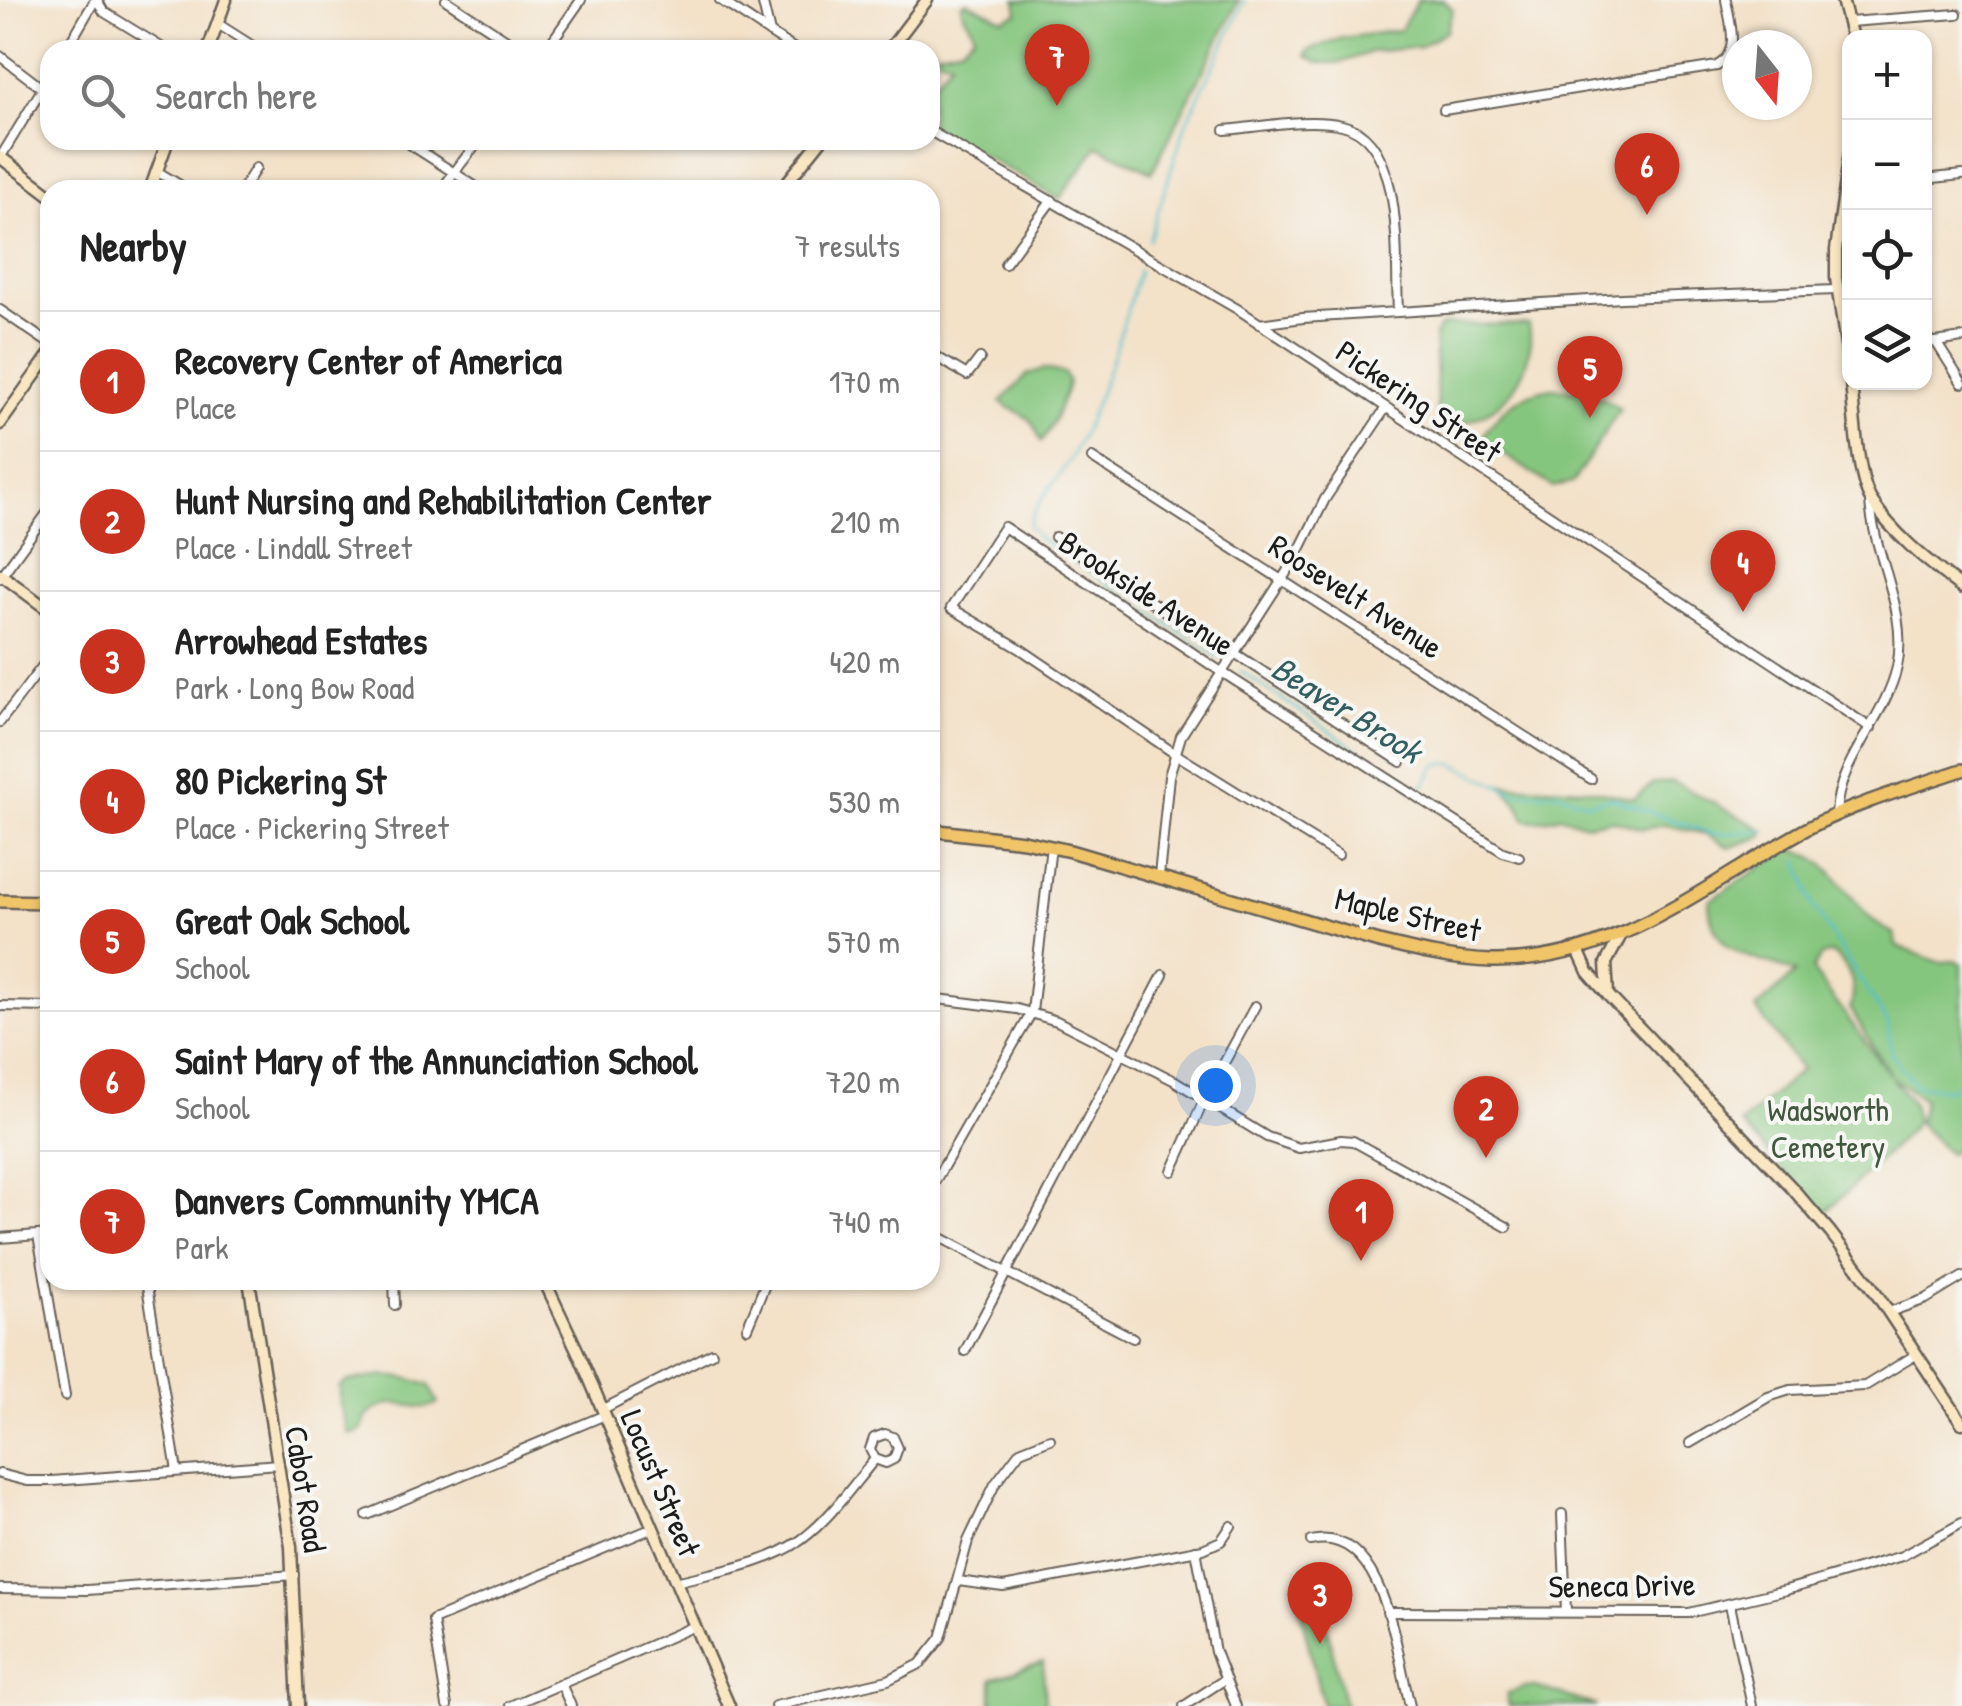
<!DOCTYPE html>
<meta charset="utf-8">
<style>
:root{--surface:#fff;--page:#f6f6f6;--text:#222;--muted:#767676;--line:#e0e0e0;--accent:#c8321e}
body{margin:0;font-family:"Patrick Hand",sans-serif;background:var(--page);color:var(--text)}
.controls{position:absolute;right:30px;top:30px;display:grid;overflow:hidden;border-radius:20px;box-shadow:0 2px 8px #0004}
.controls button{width:90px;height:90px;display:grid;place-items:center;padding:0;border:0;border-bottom:2px solid var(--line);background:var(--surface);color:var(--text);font:50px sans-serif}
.compass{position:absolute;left:1722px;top:30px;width:90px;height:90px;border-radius:50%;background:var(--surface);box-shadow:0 2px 8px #0004;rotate:163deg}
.you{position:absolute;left:1215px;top:1085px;width:35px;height:35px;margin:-25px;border:8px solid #fff;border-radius:50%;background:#1a73e8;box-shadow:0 0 0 15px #1a73e833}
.badge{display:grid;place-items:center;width:65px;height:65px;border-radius:50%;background:var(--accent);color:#fff;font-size:32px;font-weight:700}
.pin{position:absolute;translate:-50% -82px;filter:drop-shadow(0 2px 5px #0008)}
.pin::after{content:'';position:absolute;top:52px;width:35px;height:30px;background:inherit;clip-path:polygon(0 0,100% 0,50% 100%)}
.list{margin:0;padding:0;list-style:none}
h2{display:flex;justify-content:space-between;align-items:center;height:130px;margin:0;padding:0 40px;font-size:42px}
h2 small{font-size:32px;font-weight:400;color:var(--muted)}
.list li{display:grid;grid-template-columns:65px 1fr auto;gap:30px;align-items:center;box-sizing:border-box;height:140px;padding:0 40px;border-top:2px solid var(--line)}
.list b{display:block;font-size:38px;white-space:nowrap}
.list p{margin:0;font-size:32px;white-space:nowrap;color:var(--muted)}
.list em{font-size:32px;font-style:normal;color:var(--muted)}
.icon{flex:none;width:55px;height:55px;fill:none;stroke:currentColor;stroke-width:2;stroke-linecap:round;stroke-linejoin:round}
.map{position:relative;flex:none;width:1962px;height:1706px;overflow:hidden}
.search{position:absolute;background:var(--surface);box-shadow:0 2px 8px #0004;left:40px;top:40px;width:900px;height:110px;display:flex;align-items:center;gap:25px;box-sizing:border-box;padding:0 35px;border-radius:30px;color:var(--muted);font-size:38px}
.panel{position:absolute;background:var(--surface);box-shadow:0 2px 8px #0004;left:40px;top:180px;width:900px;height:1110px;border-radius:30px}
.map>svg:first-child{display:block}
</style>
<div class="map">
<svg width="1962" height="1706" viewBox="0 0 1962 1706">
<rect width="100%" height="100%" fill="#f6f6f2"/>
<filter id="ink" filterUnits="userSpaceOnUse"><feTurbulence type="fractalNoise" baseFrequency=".01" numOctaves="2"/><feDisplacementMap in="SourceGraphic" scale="20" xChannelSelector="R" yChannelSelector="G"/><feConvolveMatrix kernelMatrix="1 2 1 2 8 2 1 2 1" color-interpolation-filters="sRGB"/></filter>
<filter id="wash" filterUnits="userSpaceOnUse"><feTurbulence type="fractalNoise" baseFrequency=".0048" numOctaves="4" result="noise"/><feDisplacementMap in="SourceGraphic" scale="40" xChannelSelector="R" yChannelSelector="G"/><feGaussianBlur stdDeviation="2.25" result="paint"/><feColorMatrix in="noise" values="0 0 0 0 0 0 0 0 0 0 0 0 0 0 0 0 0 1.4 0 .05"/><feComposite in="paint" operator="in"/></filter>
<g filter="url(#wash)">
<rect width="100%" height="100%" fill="#f3e1c8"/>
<g fill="#85c67e" stroke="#50714d" stroke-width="2.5" fill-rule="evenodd">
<path d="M1016,0H1239L1152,172L1098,146L1059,199L930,125V87L951,61L940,58L935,52L962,46L974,35C974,23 962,18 961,5L967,2L1003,19L1018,13Z"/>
<path d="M1418,0H1444L1453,10L1446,31L1419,47L1371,52L1340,63H1319L1306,56L1307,51L1342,38L1400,30Z"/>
<path d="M1529,324C1538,378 1492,428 1438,425L1434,335L1442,325Z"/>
<path d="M1044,369L1064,373L1068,382C1066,393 1048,437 1041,442C1028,409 1027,421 1001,402L1028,374Z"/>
<path d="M1552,388L1591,391L1620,409L1573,482L1553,487L1481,439C1498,411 1519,393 1552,388Z"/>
<path d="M1674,782L1757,826L1764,831L1763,836L1729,848L1706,834L1666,825L1643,829L1611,820L1586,824L1562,816C1548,818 1540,824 1525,819L1518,804L1502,785L1588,789L1635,799L1653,783Z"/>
<path d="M1789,849C1839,854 1851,918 1894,933L1896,946L1939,962L1954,961L1962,964V1144L1949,1154L1918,1123L1924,1100L1892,1077L1912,1103L1916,1120L1911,1130L1824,1214L1741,1124L1801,1070L1756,1009L1796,973C1756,956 1711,959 1709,901ZM1832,953C1850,966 1858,988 1850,1008L1890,1075L1812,970L1821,956Z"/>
<path d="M382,1376L406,1378L429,1385L438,1403C415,1417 397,1389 367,1416L362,1429L354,1434L348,1433L340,1404V1386L348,1381Z"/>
<path d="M1316,1580L1345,1706H1346H1323L1294,1583Z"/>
<path d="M1043,1662L1045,1706H992V1679Z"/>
<path d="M1525,1687H1535L1597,1706H1509L1507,1694Z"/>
</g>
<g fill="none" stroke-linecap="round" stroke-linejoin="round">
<g stroke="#53c0cb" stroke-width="2.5">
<path d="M1149,240L1186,123L1245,0"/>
<path d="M1139,271C1121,333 1102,396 1073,454C1060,479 1036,499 1029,527L1040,539L1218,657"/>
<path d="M1240,671L1414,787H1422C1434,775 1430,760 1452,763L1515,793H1559L1590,803L1611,798L1713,834L1767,831"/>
<path d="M1799,860L1813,906L1888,1023L1892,1055L1915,1085L1949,1090L1962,1081"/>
</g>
</g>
</g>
<g filter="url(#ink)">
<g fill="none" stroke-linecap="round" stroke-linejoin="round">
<defs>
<g id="street">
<path d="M97,0L104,12L166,50"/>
<path d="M446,0L522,50"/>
<path d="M720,0L796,50"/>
<path d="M762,0L770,33"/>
<path d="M1849,22L1957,14"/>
<path d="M218,24L259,50"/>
<path d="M66,50L95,0"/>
<path d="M546,50L581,0"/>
<path d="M0,56L43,89"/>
<path d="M1444,110L1717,66C1741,52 1730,23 1726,0"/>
<path d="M1225,130C1259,127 1309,117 1342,125C1406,139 1395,260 1398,312"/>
<path d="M930,131L1239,310L1871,728"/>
<path d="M403,140L481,190"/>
<path d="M0,158L50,76"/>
<path d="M158,172L188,190"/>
<path d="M1924,179L1962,175"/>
<path d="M242,190L256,168"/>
<path d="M441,190L479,140"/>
<path d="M1005,264L1052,200"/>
<path d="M0,310L50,344"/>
<path d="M1259,324L1303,318L1622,298L1836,290"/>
<path d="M1924,342H1936L1962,383"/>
<path d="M1936,342L1962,338"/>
<path d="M930,353L967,375L980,358"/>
<path d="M1092,458L1591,779"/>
<path d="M1055,537L1230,655"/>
<path d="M0,578L50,509"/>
<path d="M1233,652L1401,762"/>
<path d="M0,722L50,656"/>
<path d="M1836,814C1838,760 1885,719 1897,667C1909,610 1874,558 1870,502"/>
<path d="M1338,855L1174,753L1019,648L951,608L1004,527L1220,671L1503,852L1519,857"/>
<path d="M1159,876L1169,776L1181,736L1295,559L1325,499L1385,409"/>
<path d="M46,902L50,880"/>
<path d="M930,998L1017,1009L1057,1021L1175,1081L1267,1137L1299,1148L1341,1140L1353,1141L1507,1227"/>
<path d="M0,1006L50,1007"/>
<path d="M1172,1171L1205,1098L1255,1006"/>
<path d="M930,1190L1032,1012L1051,846"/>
<path d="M930,1232L1133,1338"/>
<path d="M38,1235L65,1396"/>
<path d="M0,1238L50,1234"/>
<path d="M146,1280L177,1471"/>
<path d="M394,1280L395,1305"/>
<path d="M1889,1312L1926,1299L1962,1277"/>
<path d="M747,1328L767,1280"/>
<path d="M965,1351L1163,975"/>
<path d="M603,1409L712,1353"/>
<path d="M1690,1443L1768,1397L1790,1390L1865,1386L1917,1354"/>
<path d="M0,1474L27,1481H52L279,1464"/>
<path d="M1562,1514L1566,1612"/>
<path d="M367,1515L605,1415"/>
<path d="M1311,1541C1385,1524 1397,1656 1410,1706"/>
<path d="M1196,1550L1215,1652L1236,1706"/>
<path d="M958,1581L1003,1587L1203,1549L1221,1541L1231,1526"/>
<path d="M676,1582C717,1571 766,1565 801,1540C830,1519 852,1486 875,1459L886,1463L894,1459L898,1448L893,1437L885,1434L874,1438L870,1449L875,1459"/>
<path d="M0,1589L87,1590L294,1575"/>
<path d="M1730,1605L1752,1706"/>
<path d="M1387,1612L1689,1613L1786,1590L1902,1556L1962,1523"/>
<path d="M561,1684L571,1706"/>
<path d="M447,1706L433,1620L653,1528"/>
<path d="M510,1706L695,1626"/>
<path d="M775,1706L888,1680L920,1664L941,1638L968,1541L995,1484L1020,1451L1050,1439"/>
<path d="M1184,1706L1224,1680"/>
</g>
<g id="secondary">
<path d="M1842,0L1852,38"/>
<path d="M208,50L226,0"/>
<path d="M889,50L927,0"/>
<path d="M1850,152L1836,250V278L1850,372"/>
<path d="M0,157L50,195"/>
<path d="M150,190L168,140"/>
<path d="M781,190L821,140"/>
<path d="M1851,382C1854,411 1857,477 1871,500C1893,535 1930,563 1962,588"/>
<path d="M0,424L50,354"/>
<path d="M0,574L50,611"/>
<path d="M1578,950L1588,972L1608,995L1793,1189L1830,1232L1870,1284L1962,1423"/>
<path d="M1608,994L1606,963L1620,937"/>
<path d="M249,1280L291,1547L298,1706"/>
<path d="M544,1280L578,1352L729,1706"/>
</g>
<g id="primary">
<path d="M930,830L1024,841L1070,851L1379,942C1416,951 1454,960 1492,961C1619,963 1706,882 1812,826C1859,802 1912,787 1962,770"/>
<path d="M0,901L50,902"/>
</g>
</defs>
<use href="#street" stroke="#676158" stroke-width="12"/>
<use href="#secondary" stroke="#676158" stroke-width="15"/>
<use href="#primary" stroke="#676158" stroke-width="16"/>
<use href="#street" stroke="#fff" stroke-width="8"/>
<use href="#secondary" stroke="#f9e7c3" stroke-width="10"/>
<use href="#primary" stroke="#f0c469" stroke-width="11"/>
</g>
</g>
<g text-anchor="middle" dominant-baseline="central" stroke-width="8" stroke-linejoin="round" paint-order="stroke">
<g font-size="32" fill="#1c1c1c" stroke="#f6f6f2">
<text transform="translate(1419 401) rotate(34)">Pickering Street</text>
<text transform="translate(1147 593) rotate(33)">Brookside Avenue</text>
<text transform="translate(1356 596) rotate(33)">Roosevelt Avenue</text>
<text transform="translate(1408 914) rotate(13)">Maple Street</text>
<text transform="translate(661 1483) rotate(67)">Locust Street</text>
<text transform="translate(306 1489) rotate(81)">Cabot Road</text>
<text transform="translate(1622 1585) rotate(-1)">Seneca Drive</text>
</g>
<g font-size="32" fill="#41583e" stroke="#f6f6f2">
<text x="1828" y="1109">Wadsworth<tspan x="1828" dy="37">Cemetery</tspan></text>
</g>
<g font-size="35" font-style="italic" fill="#325e62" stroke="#f6f6f2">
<text transform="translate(1347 709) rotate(32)">Beaver Brook</text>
</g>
</g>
</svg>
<div class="controls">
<button>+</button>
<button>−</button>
<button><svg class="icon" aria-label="locate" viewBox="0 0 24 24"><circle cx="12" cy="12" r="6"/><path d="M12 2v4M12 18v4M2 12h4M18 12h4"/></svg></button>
<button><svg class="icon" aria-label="layers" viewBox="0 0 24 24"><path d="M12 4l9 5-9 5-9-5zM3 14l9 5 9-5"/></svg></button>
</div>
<svg class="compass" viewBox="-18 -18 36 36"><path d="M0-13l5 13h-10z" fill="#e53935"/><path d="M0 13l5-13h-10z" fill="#767676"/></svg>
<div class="you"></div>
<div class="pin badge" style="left:1361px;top:1261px">1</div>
<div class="pin badge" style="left:1486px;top:1158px">2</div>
<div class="pin badge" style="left:1320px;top:1644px">3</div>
<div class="pin badge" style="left:1743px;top:612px">4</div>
<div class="pin badge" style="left:1590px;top:418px">5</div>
<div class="pin badge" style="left:1647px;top:215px">6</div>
<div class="pin badge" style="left:1057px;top:106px">7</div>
<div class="search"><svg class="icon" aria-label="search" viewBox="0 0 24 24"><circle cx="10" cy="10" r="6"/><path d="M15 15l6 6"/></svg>Search here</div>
<section class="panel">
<h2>Nearby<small>7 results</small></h2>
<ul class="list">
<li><span class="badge">1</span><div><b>Recovery Center of America</b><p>Place</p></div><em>170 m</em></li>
<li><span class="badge">2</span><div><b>Hunt Nursing and Rehabilitation Center</b><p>Place · Lindall Street</p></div><em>210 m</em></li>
<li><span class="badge">3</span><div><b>Arrowhead Estates</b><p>Park · Long Bow Road</p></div><em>420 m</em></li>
<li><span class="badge">4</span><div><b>80 Pickering St</b><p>Place · Pickering Street</p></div><em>530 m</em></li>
<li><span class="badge">5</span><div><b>Great Oak School</b><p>School</p></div><em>570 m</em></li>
<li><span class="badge">6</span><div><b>Saint Mary of the Annunciation School</b><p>School</p></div><em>720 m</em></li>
<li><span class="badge">7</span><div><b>Danvers Community YMCA</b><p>Park</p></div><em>740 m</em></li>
</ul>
</section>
</div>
